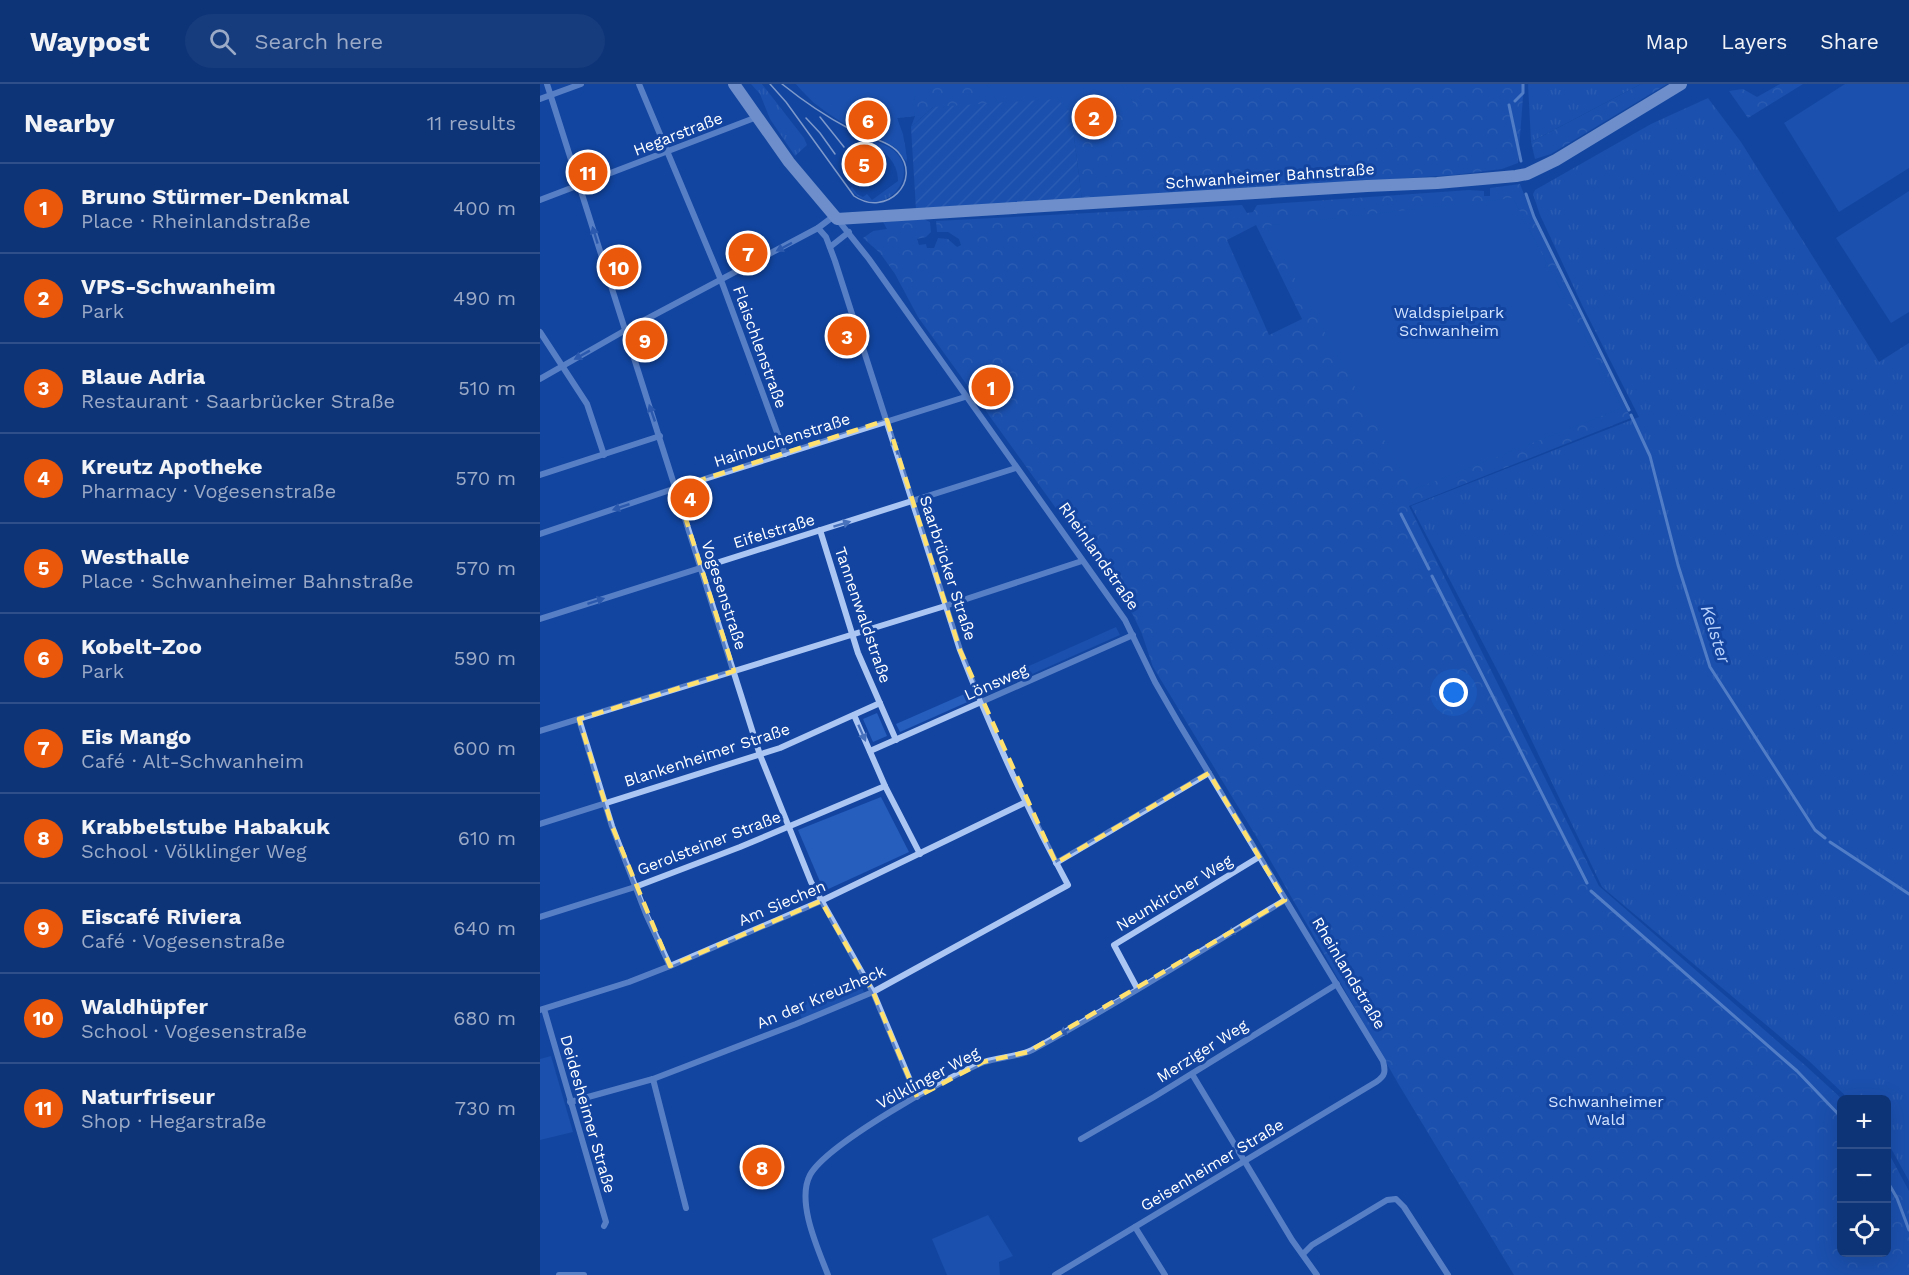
<!DOCTYPE html>
<meta charset="utf-8">
<style>
:root{--surface:#0e3478;--page:#173c7d;--text:#f1f3f6;--muted:#9baac6;--line:#2e4f8a;--accent:#ea580c}
body{margin:0;font-family:"Work Sans",sans-serif;background:var(--page);color:var(--text)}
.controls{position:absolute;right:18px;bottom:18px;display:grid;overflow:hidden;border-radius:9px;box-shadow:0 6px 24px #0002}
.controls button{width:54px;height:54px;display:grid;place-items:center;padding:0;border:0;border-bottom:2px solid var(--line);background:var(--surface);color:var(--text);font:30px sans-serif}
.you{position:absolute;left:914px;top:609px;width:21px;height:21px;margin:-15px;border:4px solid #fff;border-radius:50%;background:#1a73e8;box-shadow:0 0 0 9px #1a73e833}
.badge{display:grid;place-items:center;width:39px;height:39px;border-radius:50%;background:var(--accent);color:#fff;font-size:20px;font-weight:700}
.pin{position:absolute;translate:-50% -50%;border:3px solid #fff;box-shadow:0 2px 6px #0006}
.list{margin:0;padding:0;list-style:none}
h2{display:flex;justify-content:space-between;align-items:center;height:78px;margin:0;padding:0 24px;font-size:26px}
h2 small{font-size:20px;font-weight:400;color:var(--muted)}
.list li{display:grid;grid-template-columns:39px 1fr auto;gap:18px;align-items:center;box-sizing:border-box;height:90px;padding:0 24px;border-top:2px solid var(--line)}
.list b{display:block;font-size:22px;white-space:nowrap}
.list p{margin:0;font-size:20px;white-space:nowrap;color:var(--muted)}
.list em{font-size:20px;font-style:normal;color:var(--muted)}
.icon{flex:none;width:33px;height:33px;fill:none;stroke:currentColor;stroke-width:2;stroke-linecap:round;stroke-linejoin:round}
.map{position:relative;flex:none;width:1369px;height:1191px;overflow:hidden}
header{display:flex;align-items:center;gap:36px;box-sizing:border-box;height:84px;padding:0 30px;background:var(--surface);border-bottom:2px solid var(--line)}
header strong{font-size:28px}
nav{display:flex;gap:33px;margin-inline-start:auto;font-size:21px}
.search{width:420px;height:54px;background:var(--page);display:flex;align-items:center;gap:15px;box-sizing:border-box;padding:0 21px;border-radius:33px;color:var(--muted);font-size:22px}
main{display:flex}
aside{flex:1;background:var(--surface)}
.map>svg:first-child{display:block}
</style>
<header>
<strong>Waypost</strong>
<div class="search"><svg class="icon" aria-label="search" viewBox="0 0 24 24"><circle cx="10" cy="10" r="6"/><path d="M15 15l6 6"/></svg>Search here</div>
<nav><a>Map</a><a>Layers</a><a>Share</a></nav>
</header>
<main>
<aside>
<h2>Nearby<small>11 results</small></h2>
<ul class="list">
<li><span class="badge">1</span><div><b>Bruno Stürmer-Denkmal</b><p>Place · Rheinlandstraße</p></div><em>400 m</em></li>
<li><span class="badge">2</span><div><b>VPS-Schwanheim</b><p>Park</p></div><em>490 m</em></li>
<li><span class="badge">3</span><div><b>Blaue Adria</b><p>Restaurant · Saarbrücker Straße</p></div><em>510 m</em></li>
<li><span class="badge">4</span><div><b>Kreutz Apotheke</b><p>Pharmacy · Vogesenstraße</p></div><em>570 m</em></li>
<li><span class="badge">5</span><div><b>Westhalle</b><p>Place · Schwanheimer Bahnstraße</p></div><em>570 m</em></li>
<li><span class="badge">6</span><div><b>Kobelt-Zoo</b><p>Park</p></div><em>590 m</em></li>
<li><span class="badge">7</span><div><b>Eis Mango</b><p>Café · Alt-Schwanheim</p></div><em>600 m</em></li>
<li><span class="badge">8</span><div><b>Krabbelstube Habakuk</b><p>School · Völklinger Weg</p></div><em>610 m</em></li>
<li><span class="badge">9</span><div><b>Eiscafé Riviera</b><p>Café · Vogesenstraße</p></div><em>640 m</em></li>
<li><span class="badge">10</span><div><b>Waldhüpfer</b><p>School · Vogesenstraße</p></div><em>680 m</em></li>
<li><span class="badge">11</span><div><b>Naturfriseur</b><p>Shop · Hegarstraße</p></div><em>730 m</em></li>
</ul>
</aside>
<div class="map">
<svg width="1369" height="1191" viewBox="0 0 1369 1191">
<defs>
<pattern id="grass-tufts" width="24" height="20" patternUnits="userSpaceOnUse" patternTransform="scale(1.5)"><rect width="24" height="20" fill="#265ebe"/><path d="M3 7l-1-3M5 7V3M7 7l1-3M15 17l-1-3M17 17v-4M19 17l1-3" fill="none" stroke="#4776c8"/></pattern>
<pattern id="forest-crowns" width="20" height="18" patternUnits="userSpaceOnUse" patternTransform="scale(1.5)"><rect width="20" height="18" fill="#265ebe"/><path d="M2 6a3 3 0 1 1 6 0M12 15a3 3 0 1 1 6 0" fill="none" stroke="#4776c8"/></pattern>
<pattern id="garden-furrows" width="10" height="10" patternUnits="userSpaceOnUse" patternTransform="scale(1.5)"><rect width="10" height="10" fill="#265ebe"/><path d="M-1 1l2-2M0 10L10 0M9 11l2-2" fill="none" stroke="#4776c8"/></pattern>
</defs>
<rect width="100%" height="100%" fill="#1345a0"/>
<g fill="url(#grass-tufts)">
<path d="M211,0H222L264,54L267,61L255,72L230,35L220,10Z"/>
<path d="M988,0H1101L991,58Z"/>
<path d="M1168,14L1201,58L1339,278L1369,259V1097L1347,1057L1346,1016L1309,1015L1269,977L1062,803L966,603L871,422L1099,333L1043,223L1000,131L993,110L995,106L1111,40Z"/>
<path d="M318,51C329,56 344,59 353,66C385,92 340,141 310,105L312,103L317,110L323,113L327,110L332,116L358,97C358,77 344,66 327,58L321,61L316,55Z"/>
</g>
<g fill="url(#forest-crowns)" fill-rule="evenodd">
<path d="M256,0H984L978,79L962,85L914,91L542,116L531,29L393,23L371,43L375,32L357,34L365,61L367,78L354,62L302,38L274,19Z"/>
<path d="M1101,0H1127L1011,70L995,75L991,58Z"/>
<path d="M1240,0H1263L1208,34L1189,7L1203,5L1217,13Z"/>
<path d="M980,100L997,143L1091,334L869,422L1059,802L1266,982L1302,1015V1168H1346L1347,1066L1369,1107V1191H974L859,1001L725,767L613,583L602,550L593,531L378,233L355,190L340,169L323,154L333,147L347,145L343,138L384,135L390,138L391,148L386,153L377,155L379,161L386,160L387,164H394L398,154L408,155L417,163L421,161L419,155L408,148H397L396,137L702,121L707,129L713,128L717,121L929,106L944,107V112H950V104ZM716,141L762,235L729,251L687,156Z"/>
</g>
<g fill="#265ebe">
<path d="M256,0H374L375,32L357,34L363,50L367,75L365,76C354,54 327,52 307,41C287,30 270,17 256,0Z"/>
<path d="M446,0H581L594,20L550,46L518,15L459,20Z"/>
<path d="M1305,0H1369V84L1299,128L1244,39Z"/>
<path d="M1369,107V228L1351,239L1296,154Z"/>
<path d="M973,114L1082,324L872,406L726,142Z"/>
<path d="M576,543L580,551L447,610L444,602Z"/>
<path d="M429,608L432,616L360,648L356,640Z"/>
<path d="M337,629L347,652L333,658L323,635Z"/>
<path d="M341,713L369,768L284,807L258,746Z"/>
<path d="M318,896L325,910L263,937L256,921Z"/>
<path d="M11,972L33,1048L0,1056V975Z"/>
<path d="M448,1131L473,1172L459,1178L460,1191H407L392,1155Z"/>
</g>
<path fill="url(#garden-furrows)" d="M517,15L531,29L542,116L376,126L371,43L393,23Z"/>
<g fill="none" stroke-linecap="round" stroke-linejoin="round">
<g stroke="#9ec0f7" stroke-width="3">
<path d="M975,17L983,9V0"/>
<path d="M969,21L981,77"/>
<path d="M986,110L994,133L1089,326"/>
<path d="M1091,331L1110,372L1138,481L1170,583L1275,746L1285,754"/>
<path d="M861,430L889,485"/>
<path d="M892,492L1047,799"/>
<path d="M1290,758L1369,810"/>
<path d="M1051,807L1257,987L1302,1034"/>
<path d="M1346,1095L1357,1114L1369,1146"/>
</g>
<g stroke="#acc6f4" stroke-width="6">
<path d="M7,0L220,671L271,798L333,908L377,1013"/>
<path d="M99,0L181,196L245,370"/>
<path d="M0,15L41,0"/>
<path d="M0,116L217,33"/>
<path d="M298,136L329,175L585,536L615,598L638,638L843,977C846,988 845,992 836,998L515,1191"/>
<path d="M290,163L309,148"/>
<path d="M0,248L47,320L64,371"/>
<path d="M0,295L84,247L278,144L294,132"/>
<path d="M0,391L120,352"/>
<path d="M280,446L318,569L356,656"/>
<path d="M0,450L136,404L425,313"/>
<path d="M0,535L476,384"/>
<path d="M314,631L345,702L380,770"/>
<path d="M39,635L72,742L106,830L130,882"/>
<path d="M0,647L405,522L542,477"/>
<path d="M330,667L593,551"/>
<path d="M0,740L240,664L340,619"/>
<path d="M516,779L669,689"/>
<path d="M0,833L95,803L200,763L345,702"/>
<path d="M597,904L574,861L719,773"/>
<path d="M4,925L66,1138L64,1142"/>
<path d="M0,926L89,898L130,882L281,817L486,718"/>
<path d="M652,990L752,1156L777,1191"/>
<path d="M113,995L146,1124"/>
<path d="M30,1018L113,995L256,940L333,908L528,801C487,725 451,646 420,566L295,177L286,153L278,144"/>
<path d="M541,1055L614,1013L797,900"/>
<path d="M595,1143L625,1191"/>
<path d="M763,1170L772,1161L847,1116L856,1115L864,1123L908,1191"/>
<path d="M19,1191H44"/>
<path d="M288,1191C278,1165 256,1118 270,1091C287,1060 408,992 444,978C459,973 478,973 492,966C578,920 661,866 745,816"/>
</g>
<path stroke="#dce7fd" stroke-width="12" d="M194,0L249,78L297,135L827,102L897,99L976,92L987,90L1016,76L1141,0"/>
<g stroke="#fff" stroke-width="1.5">
<path d="M230,0L246,18L314,112C346,134 383,97 358,68C346,55 323,53 308,44C285,32 262,16 242,0"/>
<path d="M280,33L304,63"/>
<path d="M266,34L280,49L295,70"/>
</g>
</g>
<defs><path id="oneway-solid" d="M-6-.8H1V-3.2L6.5 0L1 3.2V.8H-6Z" transform="scale(1.5)"/></defs>
<g fill="#4972bd">
<use href="#oneway-solid" transform="translate(55 151) rotate(-107)"/>
<use href="#oneway-solid" transform="translate(244 163) rotate(152)"/>
<use href="#oneway-solid" transform="translate(42 271) rotate(151)"/>
<use href="#oneway-solid" transform="translate(112 329) rotate(-109)"/>
<use href="#oneway-solid" transform="translate(355 362) rotate(-107)"/>
<use href="#oneway-solid" transform="translate(81 423) rotate(161)"/>
<use href="#oneway-solid" transform="translate(302 440) rotate(-17)"/>
<use href="#oneway-solid" transform="translate(56 517) rotate(-18)"/>
<use href="#oneway-solid" transform="translate(322 649) rotate(66)"/>
<use href="#oneway-solid" transform="translate(695 846) rotate(149)"/>
<use href="#oneway-solid" transform="translate(527 946) rotate(150)"/>
</g>
<path d="M0 0H1369V1191H0ZM347,336L420,566L516,779L669,689L745,816L488,968L443,978L377,1013L333,908L281,817L130,882L72,742L39,635L194,587L136,404Z" fill="#1345a0" fill-opacity=".55" fill-rule="evenodd"/>
<path fill="none" stroke="#ffe16f" stroke-width="4.5" stroke-dasharray="12 8" stroke-linejoin="round" d="M347,336L420,566L516,779L669,689L745,816L488,968L443,978L377,1013L333,908L281,817L130,882L72,742L39,635L194,587L136,404Z"/>
<g text-anchor="middle" dominant-baseline="central" stroke-width="6" stroke-linejoin="round" paint-order="stroke">
<g font-size="16" fill="#fff" stroke="#1345a0">
<text transform="translate(138 50) rotate(-21)">Hegarstraße</text>
<text transform="translate(730 92) rotate(-4)">Schwanheimer Bahnstraße</text>
<text transform="translate(220 263) rotate(70)">Flaischlenstraße</text>
<text transform="translate(242 356) rotate(-18)">Hainbuchenstraße</text>
<text transform="translate(234 447) rotate(-17)">Eifelstraße</text>
<text transform="translate(559 472) rotate(55)">Rheinlandstraße</text>
<text transform="translate(408 484) rotate(72)">Saarbrücker Straße</text>
<text transform="translate(184 511) rotate(72)">Vogesenstraße</text>
<text transform="translate(323 531) rotate(71)">Tannenwaldstraße</text>
<text transform="translate(456 598) rotate(-24)">Lönsweg</text>
<text transform="translate(167 671) rotate(-18)">Blankenheimer Straße</text>
<text transform="translate(169 759) rotate(-21)">Gerolsteiner Straße</text>
<text transform="translate(634 809) rotate(-31)">Neunkircher Weg</text>
<text transform="translate(242 819) rotate(-23)">Am Siechen</text>
<text transform="translate(809 889) rotate(59)">Rheinlandstraße</text>
<text transform="translate(281 913) rotate(-23)">An der Kreuzheck</text>
<text transform="translate(662 967) rotate(-32)">Merziger Weg</text>
<text transform="translate(388 994) rotate(-28)">Völklinger Weg</text>
<text transform="translate(48 1030) rotate(74)">Deidesheimer Straße</text>
<text transform="translate(672 1081) rotate(-31)">Geisenheimer Straße</text>
</g>
<g font-size="16" fill="#d4e4fe" stroke="#1345a0">
<text x="909" y="228">Waldspielpark<tspan x="909" dy="18">Schwanheim</tspan></text>
<text x="1066" y="1017">Schwanheimer<tspan x="1066" dy="18">Wald</tspan></text>
</g>
<g font-size="18" font-style="italic" fill="#b8d1fb" stroke="#1345a0">
<text transform="translate(1176 550) rotate(72)">Kelster</text>
</g>
</g>
</svg>
<div class="controls">
<button>+</button>
<button>−</button>
<button><svg class="icon" aria-label="locate" viewBox="0 0 24 24"><circle cx="12" cy="12" r="6"/><path d="M12 2v4M12 18v4M2 12h4M18 12h4"/></svg></button>
</div>
<div class="you"></div>
<div class="pin badge" style="left:451px;top:303px">1</div>
<div class="pin badge" style="left:554px;top:33px">2</div>
<div class="pin badge" style="left:307px;top:252px">3</div>
<div class="pin badge" style="left:150px;top:414px">4</div>
<div class="pin badge" style="left:324px;top:80px">5</div>
<div class="pin badge" style="left:328px;top:36px">6</div>
<div class="pin badge" style="left:208px;top:169px">7</div>
<div class="pin badge" style="left:222px;top:1083px">8</div>
<div class="pin badge" style="left:105px;top:256px">9</div>
<div class="pin badge" style="left:79px;top:183px">10</div>
<div class="pin badge" style="left:48px;top:88px">11</div>
</div>
</main>
